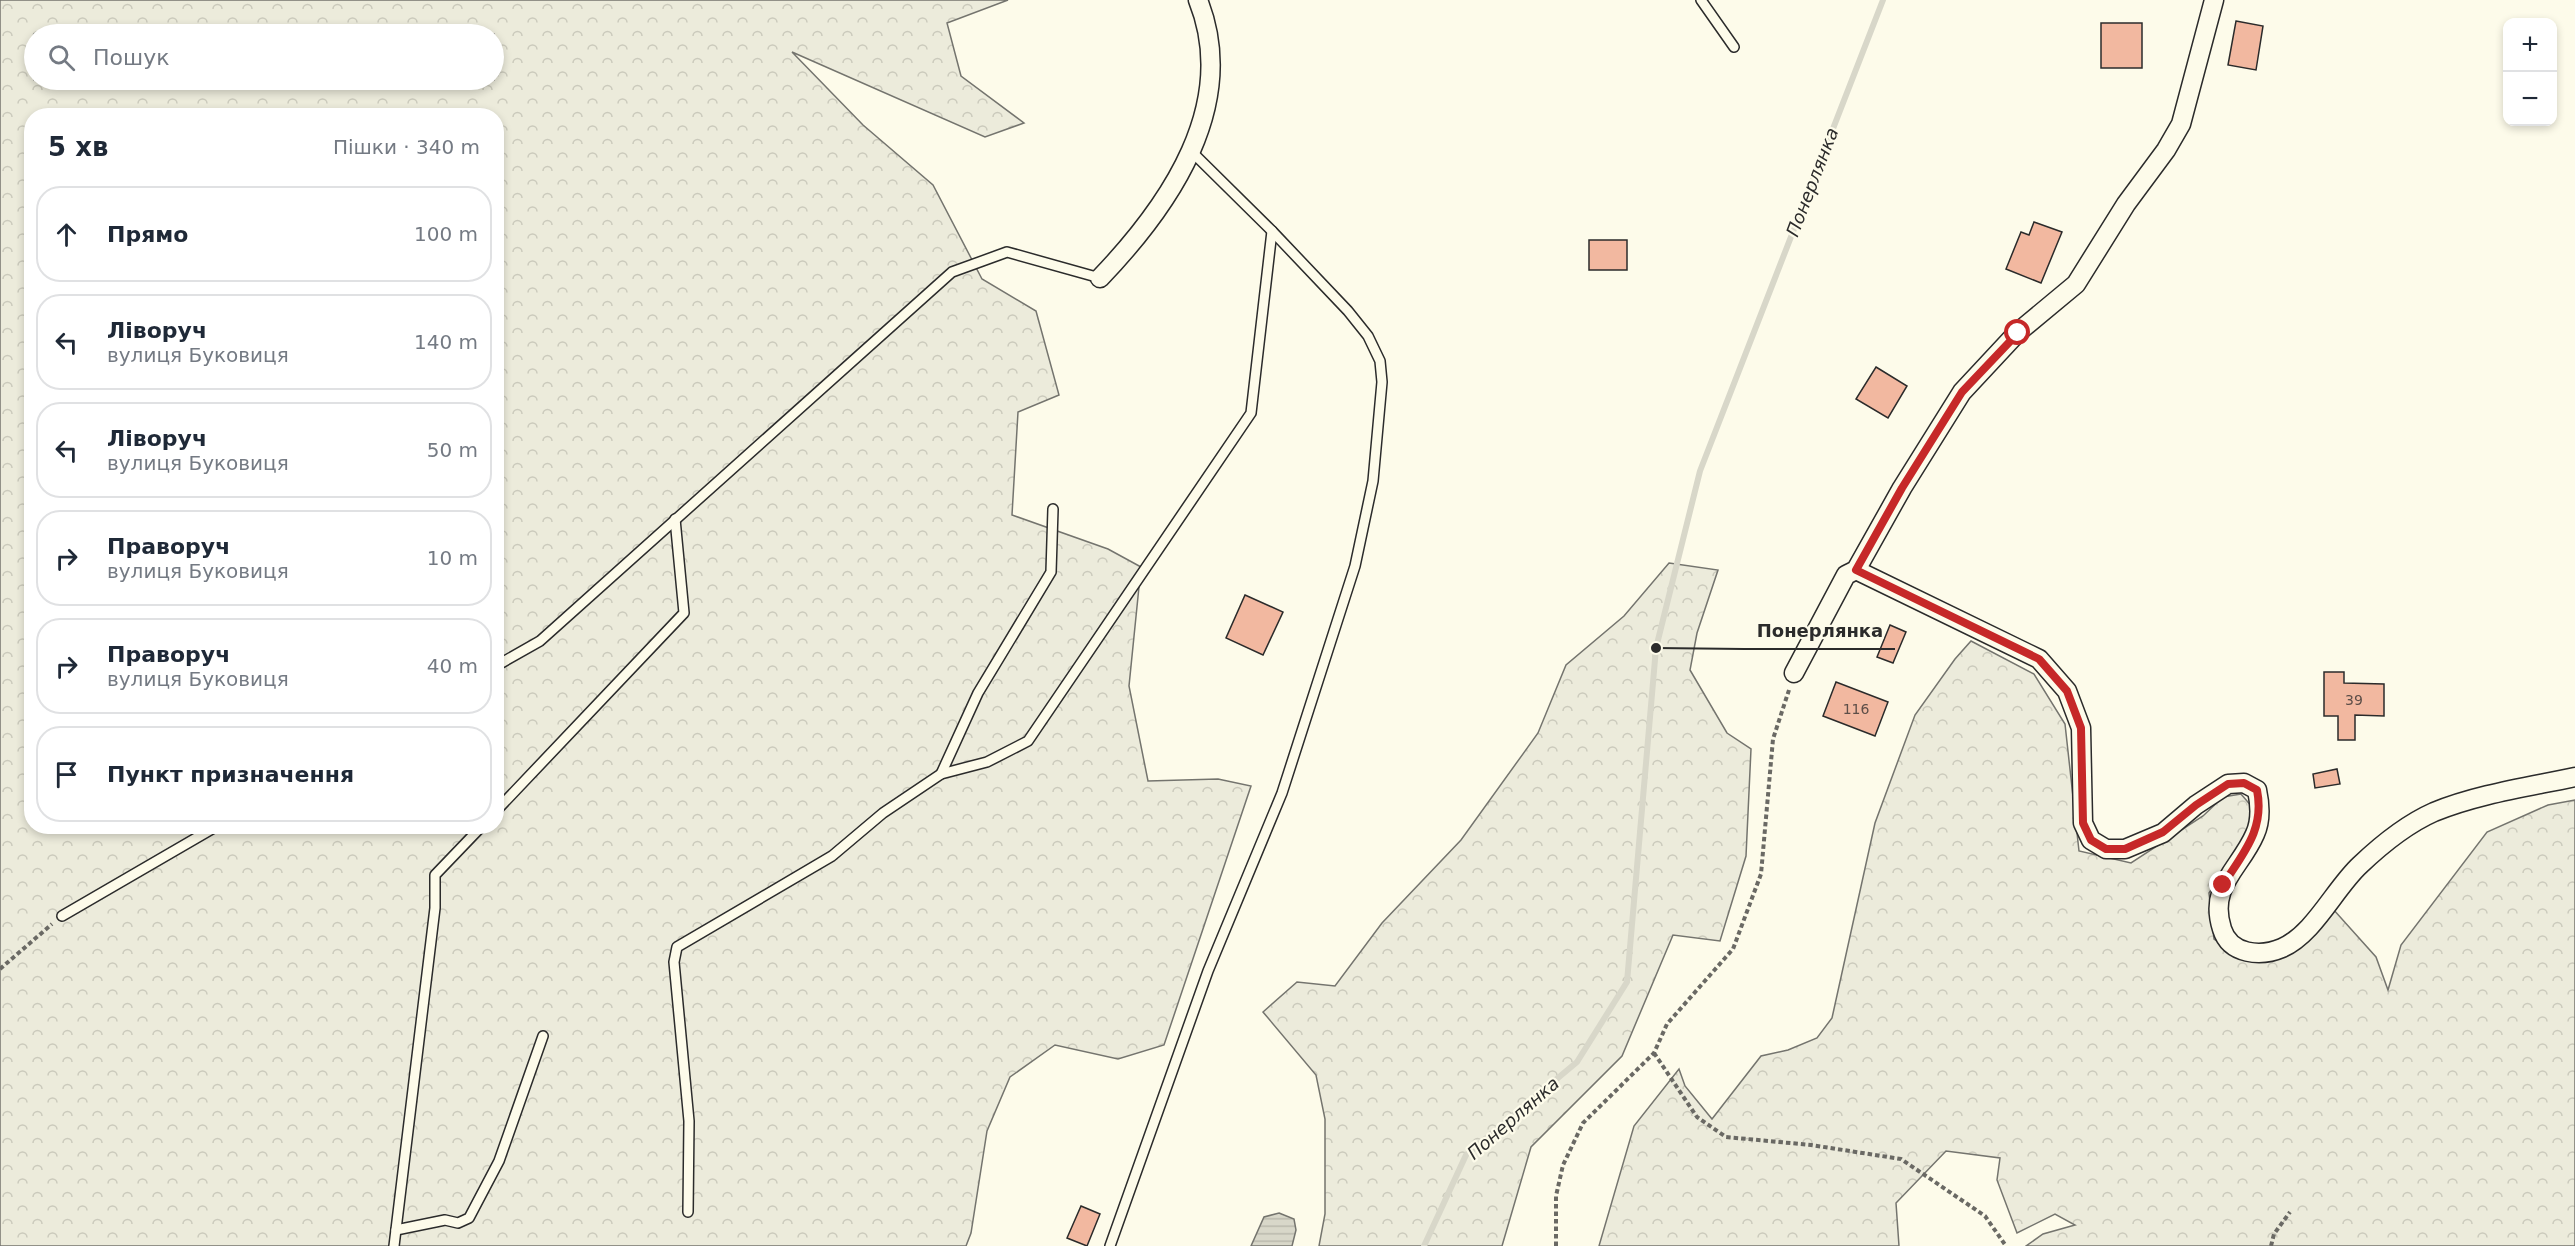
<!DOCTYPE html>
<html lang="uk">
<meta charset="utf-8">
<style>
:root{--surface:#fff;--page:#f6f6f7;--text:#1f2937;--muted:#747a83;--line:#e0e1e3}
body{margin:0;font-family:"DejaVu Sans",sans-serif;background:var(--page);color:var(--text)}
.controls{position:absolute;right:18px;top:18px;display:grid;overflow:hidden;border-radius:12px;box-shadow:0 3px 9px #0003}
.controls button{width:54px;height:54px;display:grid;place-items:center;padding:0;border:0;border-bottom:2px solid var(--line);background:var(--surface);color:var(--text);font:30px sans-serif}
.stop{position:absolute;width:18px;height:18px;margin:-14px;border:4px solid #c62828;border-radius:50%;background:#fff}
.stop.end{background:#c62828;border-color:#fff;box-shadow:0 2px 6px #0008}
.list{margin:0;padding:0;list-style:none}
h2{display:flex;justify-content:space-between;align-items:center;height:78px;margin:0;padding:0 24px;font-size:26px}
h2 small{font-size:20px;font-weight:400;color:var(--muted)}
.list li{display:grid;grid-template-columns:39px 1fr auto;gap:18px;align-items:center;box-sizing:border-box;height:96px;margin:0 12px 12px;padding:0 12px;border:2px solid var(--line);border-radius:24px}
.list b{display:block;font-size:22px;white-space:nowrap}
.list p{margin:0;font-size:20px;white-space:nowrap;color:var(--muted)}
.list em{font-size:20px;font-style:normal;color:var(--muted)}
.icon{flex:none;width:33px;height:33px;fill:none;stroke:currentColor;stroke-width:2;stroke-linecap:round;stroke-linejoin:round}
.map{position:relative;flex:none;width:2575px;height:1246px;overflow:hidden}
.search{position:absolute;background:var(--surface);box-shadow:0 3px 9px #0003;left:24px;top:24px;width:480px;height:66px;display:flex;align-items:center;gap:15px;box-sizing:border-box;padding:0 21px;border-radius:33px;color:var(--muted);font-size:22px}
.panel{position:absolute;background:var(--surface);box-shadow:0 3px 9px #0003;left:24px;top:108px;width:480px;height:726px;border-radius:24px}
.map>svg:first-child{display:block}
</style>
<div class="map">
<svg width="2575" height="1246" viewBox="0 0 2575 1246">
<defs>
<pattern id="forest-crowns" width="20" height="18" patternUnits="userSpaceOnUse" patternTransform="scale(1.5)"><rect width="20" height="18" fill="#ecebdb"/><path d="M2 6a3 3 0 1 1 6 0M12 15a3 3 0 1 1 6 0" fill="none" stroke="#cbcabc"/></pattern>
<pattern id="water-rules" width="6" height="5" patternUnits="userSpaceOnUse" patternTransform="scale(1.5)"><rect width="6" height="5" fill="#d8d7c9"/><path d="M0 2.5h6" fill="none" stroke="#bab9ad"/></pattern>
</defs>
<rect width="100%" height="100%" fill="#fdfbea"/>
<g fill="url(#forest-crowns)" stroke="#74746e" stroke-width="1.5" fill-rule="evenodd">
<path d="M0,0H1008L947,23L961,76L1024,123L985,137L792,52L863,125L933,185L982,279L1036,311L1059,395L1018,412L1012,515L1108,549L1141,567L1129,686L1148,781L1218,779L1251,786L1164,1045L1118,1059L1055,1045L1010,1077L987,1131L971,1233L966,1246H0ZM34,34H494V80H34ZM32,116H496V826H32Z"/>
<path d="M1669,563L1718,570L1697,633L1690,670L1727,733L1751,749L1746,856L1720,941L1673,935L1622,1056L1531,1147L1502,1246H1319L1325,1214V1119L1316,1075L1263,1012L1297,982L1335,986L1382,923L1461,840L1538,733L1566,665L1624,616Z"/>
<path d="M1971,641L2034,674L2065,724L2079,851L2131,863L2203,816L2223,797L2241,794L2253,808L2247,836L2209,893L2214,939L2244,959L2286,953L2333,909L2376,957L2388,990L2401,945L2487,832L2548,805L2575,800V1246H2026L2043,1234L2075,1225L2055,1214L2017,1233L1997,1180L2000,1158L1946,1151L1896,1203L1899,1246H1599L1634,1126L1679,1069L1685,1086L1712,1119L1761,1056L1788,1050L1817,1038L1832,1018L1875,823L1915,715L1955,659Z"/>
</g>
<path fill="url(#water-rules)" stroke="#74746e" stroke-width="1.5" d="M1279,1213L1294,1219L1296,1230L1292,1246H1251L1264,1217Z"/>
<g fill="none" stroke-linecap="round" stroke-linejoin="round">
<path stroke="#d8d7c9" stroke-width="6" d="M1424,1246L1466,1155L1577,1062L1627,982L1656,648L1700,471L1883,0"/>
</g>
<g fill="#f2b8a0" stroke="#2b2b2b" stroke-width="1.5">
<path d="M2236,21L2263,26L2256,70L2228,65Z"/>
<rect x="2101" y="23" width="41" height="45"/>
<path d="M2034,222L2062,232L2041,283L2006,269L2021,232L2029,235Z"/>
<rect x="1589" y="240" width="38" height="30"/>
<path d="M1876,367L1907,386L1888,418L1856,399Z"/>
<path d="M1245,595L1283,612L1263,655L1226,638Z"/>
<path d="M1890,625L1906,632L1893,663L1877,657Z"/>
<path d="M2324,672H2344V683L2384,684V716L2355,715V740H2338V716H2324Z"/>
<path d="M1836,682L1888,702L1875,736L1823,716Z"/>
<path d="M2337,769L2340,784L2315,788L2313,774Z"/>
<path d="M1081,1206L1100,1214L1087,1246L1067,1238Z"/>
</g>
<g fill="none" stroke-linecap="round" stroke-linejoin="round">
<defs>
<g id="service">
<path d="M1701,0L1734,47"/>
<path d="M496,666L540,641L952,272L1007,252L1100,278"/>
<path d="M941,774L978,693L1051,572L1053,509"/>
<path d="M496,811L684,613L675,519"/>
<path d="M62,916L217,826"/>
<path d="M688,1212L689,1121L674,962L677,947L832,856L883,813L941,774L987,762L1028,741L1251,413L1272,231"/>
<path d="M396,1230L445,1220L458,1223L469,1218L499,1161L543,1036"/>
<path d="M394,1246L435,908V875L482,826"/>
<path d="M1110,1246L1208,971L1282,793L1355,566L1373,481L1382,382L1380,361L1368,336L1348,311L1272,231L1191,151"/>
</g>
<g id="minor">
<path d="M1100,278C1169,206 1240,105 1198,0"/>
<path d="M1856,570L2039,659L2067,691L2081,728L2083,823L2091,840L2106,849H2125L2163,833L2196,805L2228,784L2244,783L2257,790C2260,804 2261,821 2255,834C2240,869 2208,886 2222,929C2230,955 2261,957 2282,948C2314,934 2335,888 2360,865C2381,845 2407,824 2434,812C2478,794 2528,787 2575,777"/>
<path d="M1794,673L1846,575L1856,570L1902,488L1962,392L2017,333L2076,284L2126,204L2166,150L2181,124L2214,0"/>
</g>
</defs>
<use href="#service" stroke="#2b2b2b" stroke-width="12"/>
<use href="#minor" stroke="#2b2b2b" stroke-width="21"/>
<g stroke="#6a6964" stroke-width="4" stroke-dasharray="4.5 3" stroke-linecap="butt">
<path d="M0,969L52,924"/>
<path d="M1654,1053L1697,1117L1726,1137L1811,1145L1901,1159L1985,1216L2006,1246"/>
<path d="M1556,1246V1196L1563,1165L1583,1123L1654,1053L1667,1024L1733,949L1761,874L1773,739L1789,690"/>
<path d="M2271,1246L2274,1234L2290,1212"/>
</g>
<use href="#service" stroke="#fdfbea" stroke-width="9"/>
<use href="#minor" stroke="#fdfbea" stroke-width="18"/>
</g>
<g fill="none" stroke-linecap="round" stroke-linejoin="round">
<path stroke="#c62828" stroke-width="8" d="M2018,333L1962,392L1902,488L1856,570L2039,659L2067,691L2081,728L2083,823L2091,840L2106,849H2125L2163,832L2196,805L2228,784L2244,783L2257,790C2265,830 2243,853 2223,885"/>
</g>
<g text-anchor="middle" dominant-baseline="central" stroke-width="4.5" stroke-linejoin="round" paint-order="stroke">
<g font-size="14" fill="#5d4e48">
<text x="2354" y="700">39</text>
<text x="1856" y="709">116</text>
</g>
<g font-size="18" font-style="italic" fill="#2b2b2b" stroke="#fdfbea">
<text transform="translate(1812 182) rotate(-69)">Понерлянка</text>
<text transform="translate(1513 1118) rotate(-41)">Понерлянка</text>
</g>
</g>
<path fill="none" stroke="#2b2b2b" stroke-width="2" d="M1656 648L1744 649H1895"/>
<circle fill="#2b2b2b" stroke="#fdfbea" stroke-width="2" cx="1656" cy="648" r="6"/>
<g font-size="18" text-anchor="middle" font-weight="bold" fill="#2b2b2b" stroke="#fdfbea" stroke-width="4.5" stroke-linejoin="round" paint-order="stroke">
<text x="1820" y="637">Понерлянка</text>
</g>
</svg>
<div class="controls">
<button>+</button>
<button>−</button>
</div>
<div class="stop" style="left:2018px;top:333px"></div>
<div class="stop end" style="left:2223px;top:885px"></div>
<div class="search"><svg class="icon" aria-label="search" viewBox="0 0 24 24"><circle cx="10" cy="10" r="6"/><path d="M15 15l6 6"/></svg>Пошук</div>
<section class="panel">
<h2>5 хв<small>Пішки · 340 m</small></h2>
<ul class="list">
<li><svg class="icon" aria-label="ahead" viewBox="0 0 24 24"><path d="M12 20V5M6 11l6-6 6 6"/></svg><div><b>Прямо</b></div><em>100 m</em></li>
<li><svg class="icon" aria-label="left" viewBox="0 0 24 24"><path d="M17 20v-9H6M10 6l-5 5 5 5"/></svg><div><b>Ліворуч</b><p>вулиця Буковиця</p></div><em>140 m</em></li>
<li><svg class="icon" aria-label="left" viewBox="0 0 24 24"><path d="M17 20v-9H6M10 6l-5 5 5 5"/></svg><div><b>Ліворуч</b><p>вулиця Буковиця</p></div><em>50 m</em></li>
<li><svg class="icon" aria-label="right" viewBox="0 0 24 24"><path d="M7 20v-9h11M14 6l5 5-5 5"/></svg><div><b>Праворуч</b><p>вулиця Буковиця</p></div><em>10 m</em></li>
<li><svg class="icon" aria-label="right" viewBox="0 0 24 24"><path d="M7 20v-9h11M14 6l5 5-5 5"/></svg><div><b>Праворуч</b><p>вулиця Буковиця</p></div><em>40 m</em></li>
<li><svg class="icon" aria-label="arrive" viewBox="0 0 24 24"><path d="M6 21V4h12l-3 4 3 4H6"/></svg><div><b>Пункт призначення</b></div></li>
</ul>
</section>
</div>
